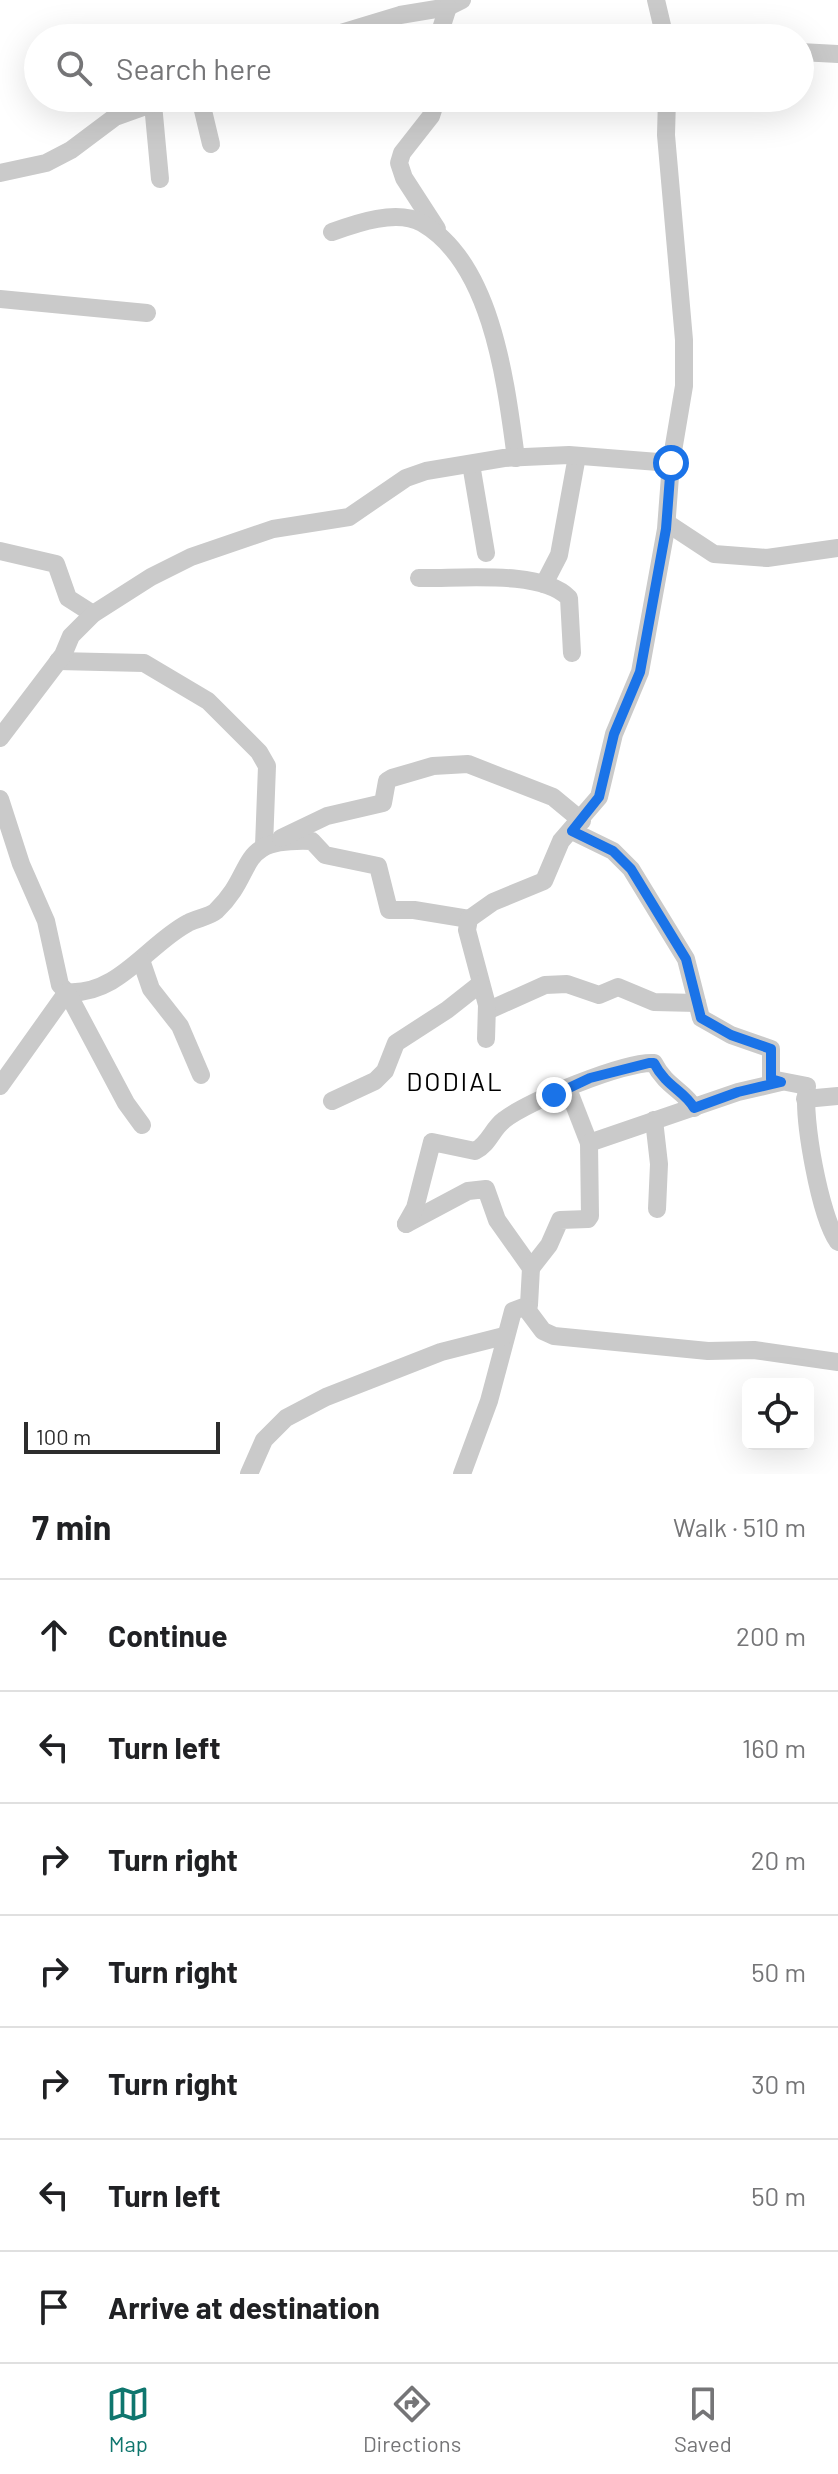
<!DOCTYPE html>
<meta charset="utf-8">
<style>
:root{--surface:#fff;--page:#f2f2f2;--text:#202124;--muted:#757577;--line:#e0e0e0;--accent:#0f766e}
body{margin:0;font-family:Barlow,sans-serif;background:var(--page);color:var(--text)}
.controls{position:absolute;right:24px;bottom:24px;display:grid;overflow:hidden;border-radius:12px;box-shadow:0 8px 32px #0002}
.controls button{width:72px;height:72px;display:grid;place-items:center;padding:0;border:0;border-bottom:2px solid var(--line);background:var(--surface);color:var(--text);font:40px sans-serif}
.scale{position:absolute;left:24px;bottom:20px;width:196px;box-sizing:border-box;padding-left:8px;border:4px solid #2d2d2d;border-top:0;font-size:22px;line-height:28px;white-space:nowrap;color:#2d2d2d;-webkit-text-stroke:6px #fff;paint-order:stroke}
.stop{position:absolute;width:24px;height:24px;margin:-18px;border:6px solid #1a73e8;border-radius:50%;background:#fff}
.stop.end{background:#1a73e8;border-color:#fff;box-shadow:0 2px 8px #0008}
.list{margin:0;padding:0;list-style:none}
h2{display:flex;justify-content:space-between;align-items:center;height:104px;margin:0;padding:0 32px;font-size:34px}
h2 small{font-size:26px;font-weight:400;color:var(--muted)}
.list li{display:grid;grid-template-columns:52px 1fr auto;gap:24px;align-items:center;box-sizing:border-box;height:112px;padding:0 32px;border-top:2px solid var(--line)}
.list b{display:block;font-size:30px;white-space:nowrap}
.list em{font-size:26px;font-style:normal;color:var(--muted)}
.icon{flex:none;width:44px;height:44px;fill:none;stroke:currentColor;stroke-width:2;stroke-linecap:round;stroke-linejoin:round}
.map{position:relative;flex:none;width:838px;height:1474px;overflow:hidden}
.search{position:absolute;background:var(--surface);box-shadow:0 8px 32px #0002;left:24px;right:24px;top:24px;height:88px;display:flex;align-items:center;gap:20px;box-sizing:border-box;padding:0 28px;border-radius:44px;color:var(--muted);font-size:30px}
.sheet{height:888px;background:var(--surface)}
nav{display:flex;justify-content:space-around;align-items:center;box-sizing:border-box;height:112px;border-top:2px solid var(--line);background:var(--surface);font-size:22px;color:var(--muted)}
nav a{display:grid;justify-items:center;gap:4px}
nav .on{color:var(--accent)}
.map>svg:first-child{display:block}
</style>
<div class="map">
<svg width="838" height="1474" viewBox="0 0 838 1474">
<rect width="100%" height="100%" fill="#fff"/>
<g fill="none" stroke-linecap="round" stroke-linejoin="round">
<g stroke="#cacaca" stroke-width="18">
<path d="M656,0L665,38"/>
<path d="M324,38L400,15L448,7L462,0"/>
<path d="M438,38L448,7"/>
<path d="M800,52L838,54"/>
<path d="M200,98L211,144"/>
<path d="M153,104L160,179"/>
<path d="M0,173L46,163L71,150L115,117L168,98"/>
<path d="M437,229L404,178L399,163L402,153L431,116L437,98"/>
<path d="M332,232C357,223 397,209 422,223C493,264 506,385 516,458"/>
<path d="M0,299L147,313"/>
<path d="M471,464L486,553"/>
<path d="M667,523L714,554L767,558L838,548"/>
<path d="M0,551L56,564L68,598L93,614"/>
<path d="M419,578C458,579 541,569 569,598L572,653"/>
<path d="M544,584L559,555L577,456"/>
<path d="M58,661L144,663L208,701L259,752L267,766L264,846"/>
<path d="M0,738L63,655L71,636L93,614L151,577L191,557L273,529L349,517L406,478L426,471L504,458L569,455L671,463"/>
<path d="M0,799L21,864L46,921L60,985L67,992C118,996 148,944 188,923C197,918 209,917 216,911C259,870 233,838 312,841L325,855L378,866L389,910H414L469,919"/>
<path d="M572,831L613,851L631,869L686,959L701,1018L731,1035L771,1049V1079L807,1086C802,1118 820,1216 838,1242"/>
<path d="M281,838L327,816L383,803L387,781L392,778L433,766L468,764L553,797L582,821"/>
<path d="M141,960L151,989L180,1026L201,1075"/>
<path d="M487,1011L545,985L567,984L599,995L618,987L654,1002L697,1003"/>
<path d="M486,1039L487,1005L467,930L469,919L493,902L544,881L561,841L599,797L614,734L640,672L666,529L671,463L684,386V340L666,135L667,98"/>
<path d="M0,1086L67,992L126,1103L142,1125"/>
<path d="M568,1089L589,1143"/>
<path d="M805,1099L838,1096"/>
<path d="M332,1101L375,1081L385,1071L396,1043L447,1010L480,984"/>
<path d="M654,1120L659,1164L657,1209"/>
<path d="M406,1224L468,1191L486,1189L497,1220L531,1268L529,1305L513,1311L489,1401L462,1474"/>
<path d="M406,1224L415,1208L432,1142L475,1151C489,1144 492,1129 504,1120C528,1101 625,1061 654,1063C666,1087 685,1091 694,1108"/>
<path d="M531,1268L549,1245L560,1220L588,1219L590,1216L589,1143L738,1092L781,1082"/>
<path d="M525,1307L543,1331L554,1336L708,1351L754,1350L838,1362"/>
<path d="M249,1474L264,1440L286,1418L326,1397L441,1352L504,1336"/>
</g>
</g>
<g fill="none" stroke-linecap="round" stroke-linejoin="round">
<path stroke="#1a73e8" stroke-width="10" d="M554,1095L590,1078L649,1063H654C666,1087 685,1091 694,1108L738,1092L781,1082L771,1079V1049L731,1035L701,1018L686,959L631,869L613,851L572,831L599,797L614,734L640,672L666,529L671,463"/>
</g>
<g text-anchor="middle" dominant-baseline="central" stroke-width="8" stroke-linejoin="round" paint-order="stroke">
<g font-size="26" letter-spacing="2" fill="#000" stroke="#fff">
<text x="455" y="1080">DODIAL</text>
</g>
</g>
</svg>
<div class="controls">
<button><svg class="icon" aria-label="locate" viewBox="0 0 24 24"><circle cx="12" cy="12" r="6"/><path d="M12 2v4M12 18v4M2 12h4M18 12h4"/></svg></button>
</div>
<div class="scale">100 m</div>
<div class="stop" style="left:671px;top:463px"></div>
<div class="stop end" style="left:554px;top:1095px"></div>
<div class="search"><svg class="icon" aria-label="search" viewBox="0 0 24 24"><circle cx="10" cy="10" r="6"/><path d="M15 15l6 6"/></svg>Search here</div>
</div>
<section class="sheet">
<h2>7 min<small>Walk · 510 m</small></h2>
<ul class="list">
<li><svg class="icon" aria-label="ahead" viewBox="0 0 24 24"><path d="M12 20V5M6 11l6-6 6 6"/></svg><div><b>Continue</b></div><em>200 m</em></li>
<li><svg class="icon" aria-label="left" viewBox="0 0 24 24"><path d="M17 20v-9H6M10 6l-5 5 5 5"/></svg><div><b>Turn left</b></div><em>160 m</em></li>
<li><svg class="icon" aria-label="right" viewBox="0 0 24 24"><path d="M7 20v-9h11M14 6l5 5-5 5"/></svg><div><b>Turn right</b></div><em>20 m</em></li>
<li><svg class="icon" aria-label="right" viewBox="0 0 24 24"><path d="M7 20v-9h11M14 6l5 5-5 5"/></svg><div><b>Turn right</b></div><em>50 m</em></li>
<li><svg class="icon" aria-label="right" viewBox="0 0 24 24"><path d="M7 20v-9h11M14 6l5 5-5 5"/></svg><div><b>Turn right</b></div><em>30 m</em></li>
<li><svg class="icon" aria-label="left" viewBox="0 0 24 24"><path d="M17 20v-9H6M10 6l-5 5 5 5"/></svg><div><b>Turn left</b></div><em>50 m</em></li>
<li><svg class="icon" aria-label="arrive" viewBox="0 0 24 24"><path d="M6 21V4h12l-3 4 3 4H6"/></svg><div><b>Arrive at destination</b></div></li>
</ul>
</section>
<nav>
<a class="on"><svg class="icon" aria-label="map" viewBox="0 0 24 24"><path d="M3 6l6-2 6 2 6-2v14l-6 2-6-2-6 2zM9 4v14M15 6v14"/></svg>Map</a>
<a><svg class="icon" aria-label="directions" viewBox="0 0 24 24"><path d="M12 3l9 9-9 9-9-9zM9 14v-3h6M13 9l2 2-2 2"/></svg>Directions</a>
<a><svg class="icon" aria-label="saved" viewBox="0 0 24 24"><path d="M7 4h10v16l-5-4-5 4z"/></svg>Saved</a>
</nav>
